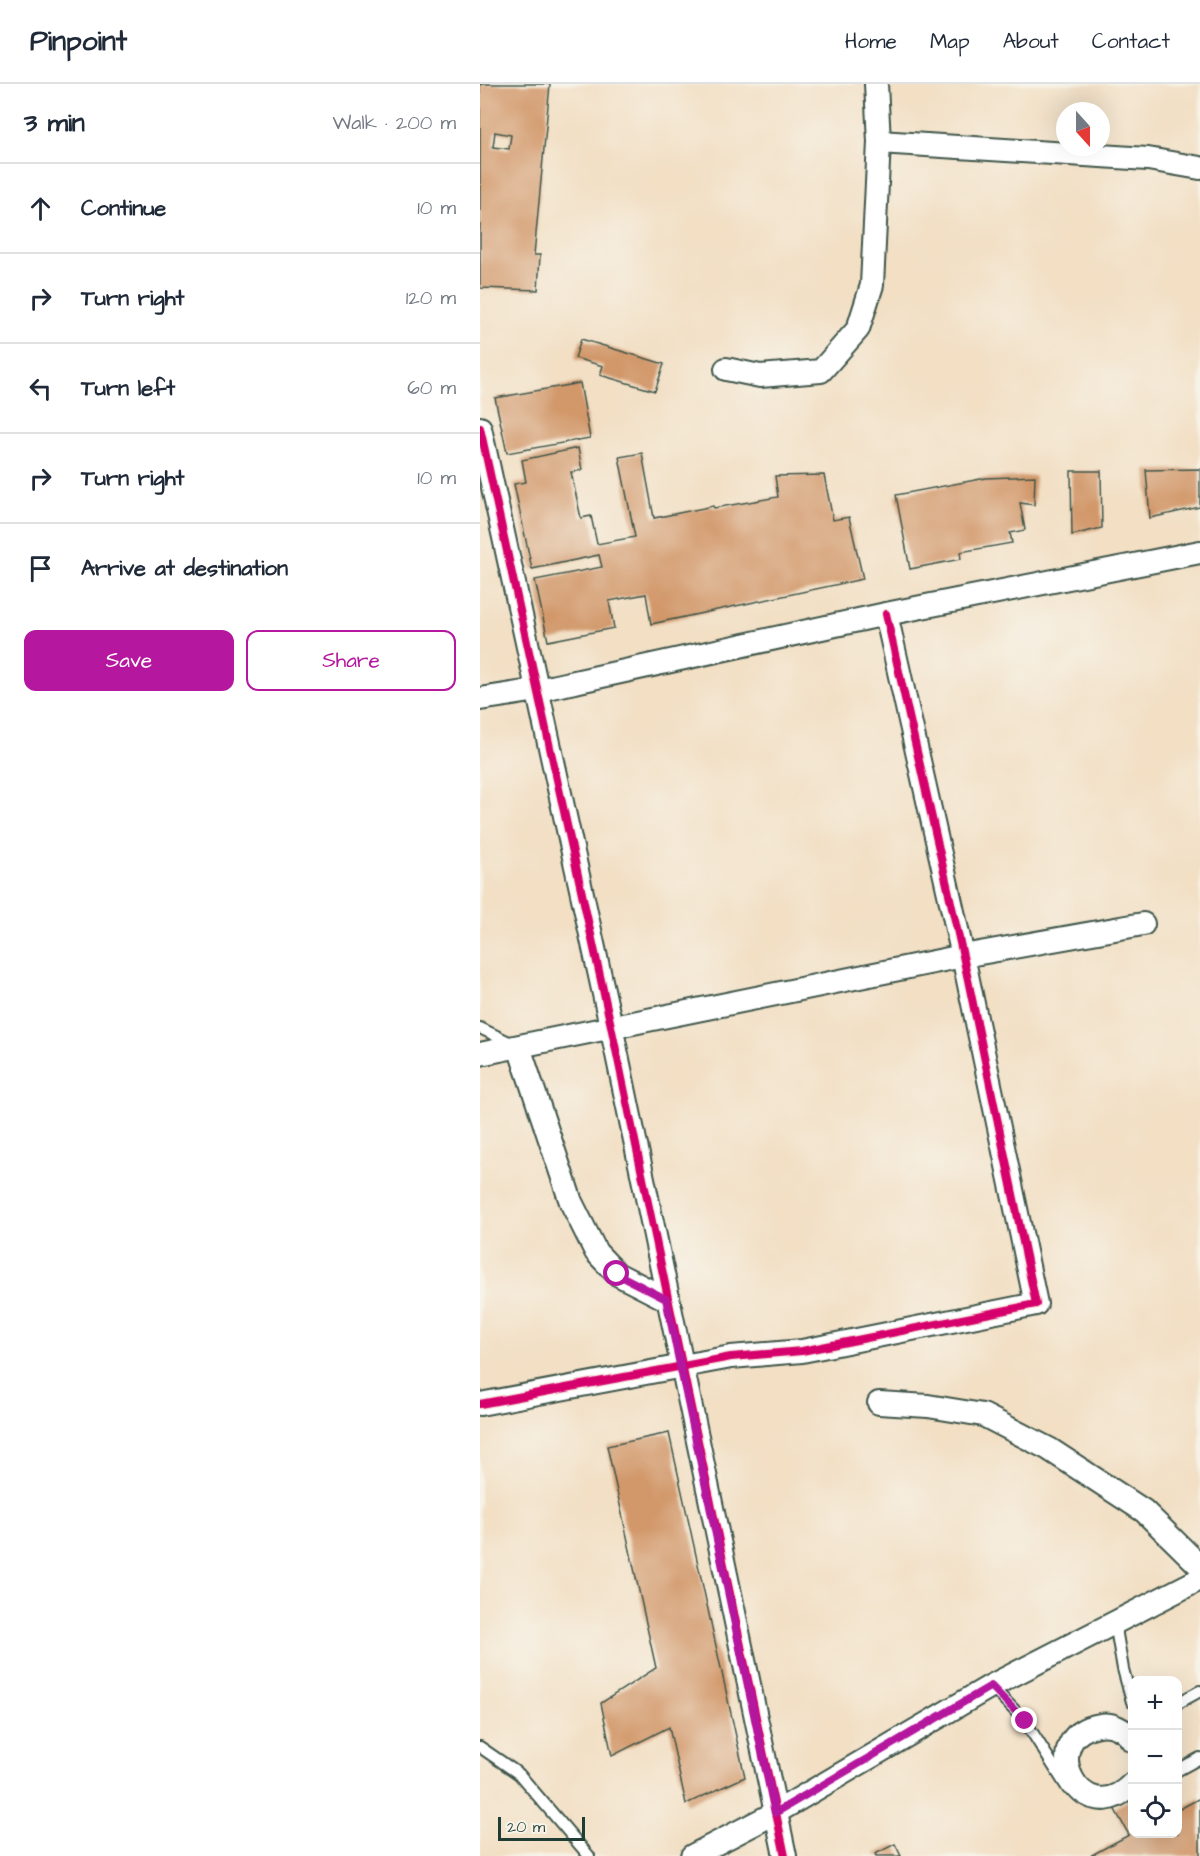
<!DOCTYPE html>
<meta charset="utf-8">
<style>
:root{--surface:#fff;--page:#f2f2f3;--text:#1f2937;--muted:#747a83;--line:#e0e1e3;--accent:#b5179e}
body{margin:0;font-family:"Architects Daughter",sans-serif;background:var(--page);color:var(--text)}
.controls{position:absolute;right:18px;bottom:18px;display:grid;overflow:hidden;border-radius:12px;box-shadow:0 6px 24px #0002}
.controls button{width:54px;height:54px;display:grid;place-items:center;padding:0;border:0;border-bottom:2px solid var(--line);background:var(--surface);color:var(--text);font:30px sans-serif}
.compass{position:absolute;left:576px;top:18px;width:54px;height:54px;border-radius:50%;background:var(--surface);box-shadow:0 6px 24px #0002;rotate:159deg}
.scale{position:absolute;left:18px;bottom:15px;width:87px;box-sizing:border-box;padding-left:6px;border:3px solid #1f3d34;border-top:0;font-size:16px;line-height:21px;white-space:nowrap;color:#1f3d34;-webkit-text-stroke:4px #f7f3e8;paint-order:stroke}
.stop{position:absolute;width:18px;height:18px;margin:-14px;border:4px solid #b5179e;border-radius:50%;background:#fff}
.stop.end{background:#b5179e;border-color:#fff;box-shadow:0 2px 6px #0008}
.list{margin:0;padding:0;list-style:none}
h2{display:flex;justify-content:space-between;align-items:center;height:78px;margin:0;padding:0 24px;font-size:26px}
h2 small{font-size:20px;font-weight:400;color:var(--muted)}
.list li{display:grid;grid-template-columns:39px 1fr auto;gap:18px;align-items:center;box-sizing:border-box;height:90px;padding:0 24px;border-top:2px solid var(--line)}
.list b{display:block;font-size:22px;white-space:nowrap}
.list em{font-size:20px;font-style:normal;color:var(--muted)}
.actions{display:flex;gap:12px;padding:18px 24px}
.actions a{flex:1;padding:14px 0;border:2px solid var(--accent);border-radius:12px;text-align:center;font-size:21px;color:var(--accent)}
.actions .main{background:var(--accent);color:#fff}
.icon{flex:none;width:33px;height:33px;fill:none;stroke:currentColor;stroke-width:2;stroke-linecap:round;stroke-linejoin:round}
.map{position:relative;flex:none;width:720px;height:1772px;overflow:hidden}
header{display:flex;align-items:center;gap:36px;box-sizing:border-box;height:84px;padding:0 30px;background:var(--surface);border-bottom:2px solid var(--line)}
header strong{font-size:28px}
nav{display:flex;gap:33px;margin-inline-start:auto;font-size:21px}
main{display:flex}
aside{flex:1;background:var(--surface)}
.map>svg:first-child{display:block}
</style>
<header>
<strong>Pinpoint</strong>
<nav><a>Home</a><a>Map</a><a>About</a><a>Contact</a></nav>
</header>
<main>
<aside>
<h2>3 min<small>Walk · 200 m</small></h2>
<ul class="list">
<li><svg class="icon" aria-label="ahead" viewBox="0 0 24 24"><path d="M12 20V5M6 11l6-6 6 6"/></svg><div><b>Continue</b></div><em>10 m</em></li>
<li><svg class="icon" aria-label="right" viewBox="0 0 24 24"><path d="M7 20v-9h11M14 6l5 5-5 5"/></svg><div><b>Turn right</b></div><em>120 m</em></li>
<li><svg class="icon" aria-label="left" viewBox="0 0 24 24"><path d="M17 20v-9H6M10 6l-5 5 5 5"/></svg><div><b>Turn left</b></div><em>60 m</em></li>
<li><svg class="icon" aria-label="right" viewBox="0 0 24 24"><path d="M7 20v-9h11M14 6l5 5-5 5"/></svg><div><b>Turn right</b></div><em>10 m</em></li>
<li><svg class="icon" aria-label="arrive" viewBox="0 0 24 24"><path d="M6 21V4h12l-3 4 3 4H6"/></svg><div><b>Arrive at destination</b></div></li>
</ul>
<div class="actions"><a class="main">Save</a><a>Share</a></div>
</aside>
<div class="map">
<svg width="720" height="1772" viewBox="0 0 720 1772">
<rect width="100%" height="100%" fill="#f7f3e8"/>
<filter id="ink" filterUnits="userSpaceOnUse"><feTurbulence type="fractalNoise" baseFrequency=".0167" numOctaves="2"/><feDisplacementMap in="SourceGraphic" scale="12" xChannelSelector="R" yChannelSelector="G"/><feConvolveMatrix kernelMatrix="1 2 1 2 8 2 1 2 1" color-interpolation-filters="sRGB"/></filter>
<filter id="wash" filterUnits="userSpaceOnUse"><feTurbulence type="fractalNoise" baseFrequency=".008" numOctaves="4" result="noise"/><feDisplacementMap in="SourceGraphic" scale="24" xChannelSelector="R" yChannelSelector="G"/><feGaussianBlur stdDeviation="1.35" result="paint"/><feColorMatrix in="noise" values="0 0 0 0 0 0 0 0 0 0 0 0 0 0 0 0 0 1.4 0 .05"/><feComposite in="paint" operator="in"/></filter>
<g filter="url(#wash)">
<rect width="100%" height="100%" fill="#f2dfc4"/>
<g id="blocks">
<g fill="#d2986a" fill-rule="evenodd">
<path d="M0,0H70L54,171H60L58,206L0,204ZM15,48L31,51L29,65L13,63Z"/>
<path d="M101,255L184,280L175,307L120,291L123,282L95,274Z"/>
<path d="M100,299L110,354L27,369L15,314Z"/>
<path d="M98,364L102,386L91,388L101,434L111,432L117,460L155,453L139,373L162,369L174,434L233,422L234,424L298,413L295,392L344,391L353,436L369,433L383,495L171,540L166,510L129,517L134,544L68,557L55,496L122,483L119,471L52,485L34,400L46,398L42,376Z"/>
<path d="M720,385V423L670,434L666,386Z"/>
<path d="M591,387H621L622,444L592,451Z"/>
<path d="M555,392L554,421L540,419L545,446L530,449L532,459L480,468L481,475L430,485L416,411L506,394Z"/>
<path d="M189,1349L265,1693L206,1720L189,1643L132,1672L121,1619L176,1584L127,1362Z"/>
<path d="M652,1714V1750L698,1749V1726L720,1714V1772H610L649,1751L634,1724Z"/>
<path d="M415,1760L421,1772H396L395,1770Z"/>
</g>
</g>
</g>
<g filter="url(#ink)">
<use href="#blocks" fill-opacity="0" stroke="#3f554a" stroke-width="1.5"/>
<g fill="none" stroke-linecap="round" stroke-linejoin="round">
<defs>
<g id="service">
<path d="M0,944L33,960"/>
<path d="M635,1539L643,1585L652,1618"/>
<path d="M511,1602L545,1637L588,1705"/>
<path d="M698,1619L720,1607"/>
<path d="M0,1663L39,1690L109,1772"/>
<path d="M698,1686L720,1674"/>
</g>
<g id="minor">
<path d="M399,58L668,75L720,84"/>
<path d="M246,285L280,292L341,287L378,245L392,201L399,58L396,0"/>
<path d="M0,344L131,942L305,1772"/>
<path d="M0,615L58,606L406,530L720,468"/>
<path d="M39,963L91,1118L116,1168L137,1190L186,1215"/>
<path d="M0,970L483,872L663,840"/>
<path d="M399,1319L448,1322L503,1331L569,1365L664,1427L720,1482"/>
<path d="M0,1320L251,1273L322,1267L556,1220L483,872L406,530"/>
<path d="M652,1656C645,1645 632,1639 620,1641C553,1651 601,1752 652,1700"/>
<path d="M212,1772L295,1729L511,1602L720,1495"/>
</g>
</defs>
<use href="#service" stroke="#3f554a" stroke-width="14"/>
<use href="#minor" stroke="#3f554a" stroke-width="26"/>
<use href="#service" stroke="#fff" stroke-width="10"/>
<use href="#minor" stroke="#fff" stroke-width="22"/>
<defs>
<g id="cycleway">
<path d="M0,344L131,942L305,1772"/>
<path d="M0,1320L251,1273L322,1267L556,1220L483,872L406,530"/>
</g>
</defs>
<use href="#cycleway" stroke="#f7f3e8" stroke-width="11"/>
<use href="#cycleway" stroke="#d6006c" stroke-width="8"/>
</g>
</g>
<g fill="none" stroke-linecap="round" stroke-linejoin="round" filter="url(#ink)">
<path stroke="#b5179e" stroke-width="8" d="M137,1190L186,1215L295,1729L511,1602L545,1637"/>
</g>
</svg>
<div class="controls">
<button>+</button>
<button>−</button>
<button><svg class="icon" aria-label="locate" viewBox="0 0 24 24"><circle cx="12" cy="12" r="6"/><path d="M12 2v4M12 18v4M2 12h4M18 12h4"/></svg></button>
</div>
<svg class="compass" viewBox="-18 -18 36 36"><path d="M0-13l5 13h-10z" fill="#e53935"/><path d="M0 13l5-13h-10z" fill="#747a83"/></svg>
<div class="scale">20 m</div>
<div class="stop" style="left:137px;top:1190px"></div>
<div class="stop end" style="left:545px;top:1637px"></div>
</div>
</main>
